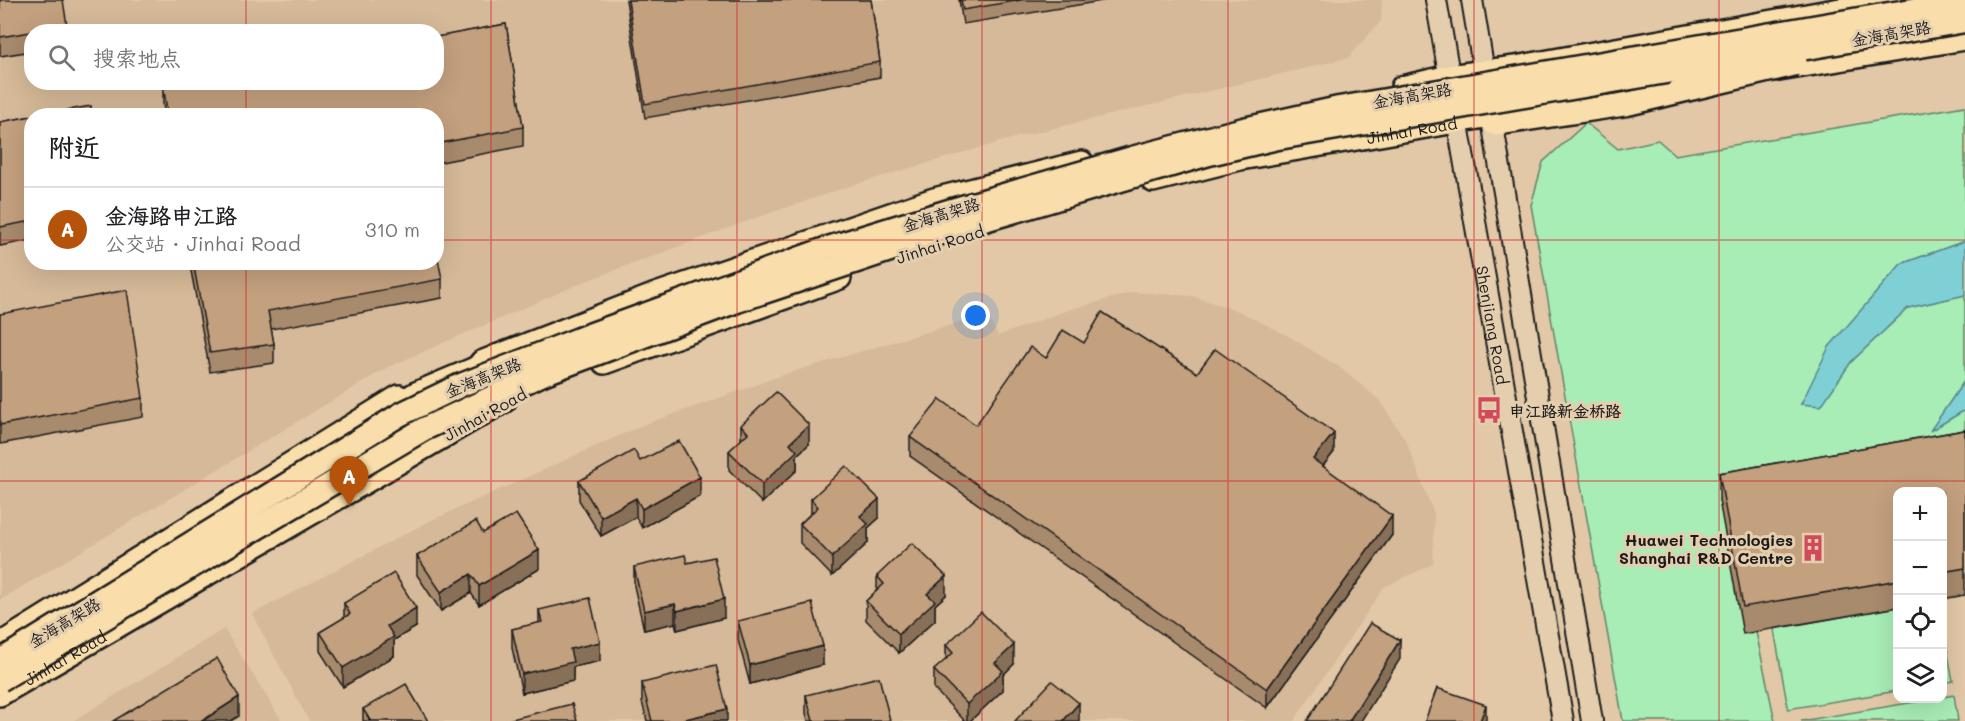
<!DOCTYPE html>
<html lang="zh">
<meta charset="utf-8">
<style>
:root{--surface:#fff;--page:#f6f6f6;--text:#202124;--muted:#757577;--line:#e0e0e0;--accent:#b45309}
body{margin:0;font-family:Mali,"LXGW WenKai TC",sans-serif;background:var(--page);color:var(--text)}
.controls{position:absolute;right:18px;bottom:18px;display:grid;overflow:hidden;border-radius:12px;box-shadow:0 6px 24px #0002}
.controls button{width:54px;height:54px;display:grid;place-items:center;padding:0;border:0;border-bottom:2px solid var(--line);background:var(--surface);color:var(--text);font:30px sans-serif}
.you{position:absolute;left:976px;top:316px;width:21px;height:21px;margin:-15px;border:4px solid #fff;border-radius:50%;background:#1a73e8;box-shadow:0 0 0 9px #1a73e833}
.badge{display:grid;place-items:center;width:39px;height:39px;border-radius:50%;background:var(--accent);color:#fff;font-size:20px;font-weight:700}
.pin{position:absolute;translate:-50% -50px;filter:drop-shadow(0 2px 3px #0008)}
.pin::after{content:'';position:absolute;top:32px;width:21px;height:18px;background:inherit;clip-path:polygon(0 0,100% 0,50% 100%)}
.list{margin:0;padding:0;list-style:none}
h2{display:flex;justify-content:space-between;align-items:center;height:78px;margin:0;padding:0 24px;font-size:26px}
h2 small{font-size:20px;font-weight:400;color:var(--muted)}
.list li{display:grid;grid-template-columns:39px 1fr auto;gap:18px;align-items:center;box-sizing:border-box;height:84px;padding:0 24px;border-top:2px solid var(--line)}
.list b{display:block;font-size:22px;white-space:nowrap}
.list p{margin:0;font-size:20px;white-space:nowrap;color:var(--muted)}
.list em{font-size:20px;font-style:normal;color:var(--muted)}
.icon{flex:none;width:33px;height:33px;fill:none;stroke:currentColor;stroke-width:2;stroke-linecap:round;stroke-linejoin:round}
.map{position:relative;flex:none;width:1965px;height:721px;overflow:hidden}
.search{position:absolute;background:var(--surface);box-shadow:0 6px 24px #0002;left:24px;top:24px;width:420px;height:66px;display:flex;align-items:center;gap:15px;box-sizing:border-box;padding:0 21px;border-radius:24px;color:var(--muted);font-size:22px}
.panel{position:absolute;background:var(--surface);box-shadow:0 6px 24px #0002;left:24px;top:108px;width:420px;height:162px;border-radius:24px}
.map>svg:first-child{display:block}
</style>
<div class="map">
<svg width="1965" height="721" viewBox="0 0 1965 721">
<rect width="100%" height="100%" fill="#e2c8a7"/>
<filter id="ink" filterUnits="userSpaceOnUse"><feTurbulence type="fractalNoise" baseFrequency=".0167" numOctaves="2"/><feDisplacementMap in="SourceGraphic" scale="12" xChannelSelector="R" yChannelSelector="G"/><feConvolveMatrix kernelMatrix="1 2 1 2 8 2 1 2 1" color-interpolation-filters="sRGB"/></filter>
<g filter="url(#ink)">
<g fill="#d5b998" fill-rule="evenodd">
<path d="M0,0H1382L1381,21L1348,58L1017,137L856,184L750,220L586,281L390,366L0,600ZM32,32H436V82H32ZM32,116H436V262H32Z"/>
<path d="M1134,292L1192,296L1238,311L1285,334L1339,367L1379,400L1406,441L1434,514L1433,564L1384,587L1294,721H309L252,614L428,522L643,425L789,373L987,314L998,336L1062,312Z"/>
<path d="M224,629L282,721H73Z"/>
</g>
<g fill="#a8ecb6" stroke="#628469" stroke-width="1.5">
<path d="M1965,106V241L1901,264L1801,404L1821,405L1851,362L1908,308L1965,295V380L1931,430L1965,410V457L1719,500L1756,632L1775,721H1623L1531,205L1543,162L1586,123L1618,149L1658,140L1675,155Z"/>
<path d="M1897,607V691L1788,709L1774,629Z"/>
<path d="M1942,622L1953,681L1943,683H1942Z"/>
<path d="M1954,695L1958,721H1801L1933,699L1942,698L1943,697Z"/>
</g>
<g fill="#7fd0d5" stroke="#57888b" stroke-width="1.5">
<path d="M1965,241V295L1908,308L1851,362L1821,406L1801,404L1829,347L1901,264Z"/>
<path d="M1965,380V410L1930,431Z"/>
</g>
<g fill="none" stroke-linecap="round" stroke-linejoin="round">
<defs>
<g id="secondary">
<path id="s1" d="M1436,0L1563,721"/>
<path d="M1472,0L1592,721"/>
</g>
<g id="primary">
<path d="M1779,70L1965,39"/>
<path d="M1402,87L1449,76L1515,67L1891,0"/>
<path id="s2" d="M1153,181L1240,159L1514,112"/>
<path d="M481,362L653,295L934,199L1082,162"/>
<path d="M604,363L840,278"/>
<path d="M0,644L399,396"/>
<path id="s3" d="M0,695L505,401"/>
</g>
<g id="trunk">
<path d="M1495,124L1627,104L1677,92"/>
<path d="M386,412L415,394L472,370L497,356"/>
</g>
</defs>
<use href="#secondary" stroke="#1c1c1c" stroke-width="24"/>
<use href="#primary" stroke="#1c1c1c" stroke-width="26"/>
<use href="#trunk" stroke="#1c1c1c" stroke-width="27"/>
<use href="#secondary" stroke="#e4ceae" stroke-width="20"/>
<use href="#primary" stroke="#f9deab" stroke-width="21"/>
<use href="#trunk" stroke="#f9deab" stroke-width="22"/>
<defs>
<g id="trunk-bridge">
<path d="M1677,92L1796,64"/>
<path d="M0,661L401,414L461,385L589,335L828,248L952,210L1132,158L1244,129L1339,108L1965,1"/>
<path d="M0,680L424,429L545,373L737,301L947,231L1209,154L1273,139L1965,21"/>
</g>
</defs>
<use href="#trunk-bridge" stroke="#1c1c1c" stroke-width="27" stroke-linecap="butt"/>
<use href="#trunk-bridge" stroke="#f9deab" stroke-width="22"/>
</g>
<g fill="#a88a6c" stroke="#1c1c1c" stroke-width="1.5">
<path d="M0,0L67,26V32H32V51L0,56Z"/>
<path d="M626,0H871L880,62V77L645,118Z"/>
<path d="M959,0H1108L963,24Z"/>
<path d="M506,24L523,127V146L436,163V116H165L163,104V85L177,82H436V37Z"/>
<path d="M32,116V240L0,246V122Z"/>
<path d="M191,262H436L442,279V298L271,329L274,344V363L210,372L191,271Z"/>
<path d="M0,314L143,398V417L0,444Z"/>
<path d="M1084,343L1197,373L1334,452L1323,466L1392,535L1267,708L910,456V437L976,425Z"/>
<path d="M741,425L809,444L797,455V470L762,503L729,470V451L741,440Z"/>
<path d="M1965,430V595L1942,599V492H1898V607L1743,634L1719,500V473Z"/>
<path d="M640,461L700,496L642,528L636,517L601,536L579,500V481Z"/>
<path d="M811,499L879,518L868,528V543L832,576L800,543V524L811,513Z"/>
<path d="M483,533L539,569L479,605L471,593L441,611L417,575V556Z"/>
<path d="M687,563L724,618L677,630L675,623L644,630L634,586V567Z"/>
<path d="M877,576L946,595L935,605V620L899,653L866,620V601L877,590Z"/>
<path d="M344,603L416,627L394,640V656L343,687L320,651V632L344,618Z"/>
<path d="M539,610L600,661L573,667V681L522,693L512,648V629L539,623Z"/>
<path d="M738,621L823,665L750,684L738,640Z"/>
<path d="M946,645L1014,664L1003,675V690L970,721H965L934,689V670L946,660Z"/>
<path d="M642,683L727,721H647L642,702Z"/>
<path d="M806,695L890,721H808L806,713Z"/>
<path d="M363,709L428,721H363Z"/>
</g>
<g fill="#887058" stroke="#1c1c1c" stroke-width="1.5">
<path d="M809,425V444L797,455V470L762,503V484L790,443Z"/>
<path d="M1334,433V452L1313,478V459Z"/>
<path d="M700,477V496L642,528V509Z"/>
<path d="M636,498V517L601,536V517Z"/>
<path d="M879,499V518L868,528V543L832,576V557L860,516Z"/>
<path d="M1392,516V535L1267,708V689Z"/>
<path d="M539,550V569L479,605V586Z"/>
<path d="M471,574V593L441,611V592Z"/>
<path d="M946,576V595L935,605V620L899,653V634L927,594Z"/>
<path d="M724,599V618L677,630V611Z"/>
<path d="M675,604V623L644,630V611Z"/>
<path d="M416,608V627L394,640V656L343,687V668L387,626Z"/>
<path d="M1400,640V659L1361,721H1349Z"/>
<path d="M600,642V661L573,667V681L522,693V674L570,649Z"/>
<path d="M1014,645V664L1003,675V690L970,721H967V704L995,663Z"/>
<path d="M823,646V665L750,684V665Z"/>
<path d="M239,697V716L231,721H202Z"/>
<path d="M1079,703V721H1063Z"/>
<path d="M1486,705V721H1480Z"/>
<path d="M727,709V721H677Z"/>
</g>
<g fill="#c3a07e" stroke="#1c1c1c" stroke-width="1.5">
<path d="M0,0H63L67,26L0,37Z"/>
<path d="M628,0H871L880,62L645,104Z"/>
<path d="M961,0H1021L963,10Z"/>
<path d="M506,24L523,127L436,144V116H168L163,85L177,82H436V37Z"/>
<path d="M91,106L92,116H36Z"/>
<path d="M32,116V221L0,227V122Z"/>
<path d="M436,249L442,279L268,311L274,344L210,353L193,262H436Z"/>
<path d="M127,290L143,398L0,425V314Z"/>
<path d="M1102,312L1197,373L1215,349L1334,433L1313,459L1392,516L1267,689L910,437L940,399L976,425L1030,347L1046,358L1063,330L1084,343Z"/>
<path d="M776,392L809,425L790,443L797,451L762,484L729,451L748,433L741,425Z"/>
<path d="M1965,430V568L1942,572V492H1898V580L1743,607L1719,473Z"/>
<path d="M679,441L700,477L642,509L636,498L601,517L579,481L634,450L640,461Z"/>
<path d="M846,466L879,499L860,516L868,524L832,557L800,524L818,507L811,499Z"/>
<path d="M516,514L539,550L479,586L471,574L441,592L417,556L476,521L483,533Z"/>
<path d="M912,543L946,576L927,594L935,601L899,634L866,601L884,584L877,576Z"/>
<path d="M685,555L687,563L714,557L724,599L677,611L675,604L644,611L634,567Z"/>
<path d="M394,573L416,608L387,626L394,637L343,668L320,632L350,614L344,603Z"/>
<path d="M590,598L600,642L570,649L573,662L522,674L512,629L542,622L539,610Z"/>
<path d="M812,603L823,646L750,665L738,621Z"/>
<path d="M981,612L1014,645L995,663L1003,671L967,704L934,670L953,653L946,645Z"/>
<path d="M1370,623L1400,640L1349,721H1307Z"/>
<path d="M217,658L239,697L202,721H113Z"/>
<path d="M716,665L727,709L677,721H652L642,683Z"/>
<path d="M879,677L890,720L886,721H813L806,695Z"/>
<path d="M1052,681L1079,703L1063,721H1015Z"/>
<path d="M406,684L428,721H368L370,720L363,709Z"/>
<path d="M1437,688L1486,705L1480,721H1425Z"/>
<path d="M572,704L577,721H504Z"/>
</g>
</g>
<path fill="none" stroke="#d62828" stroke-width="1.5" stroke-opacity="0.55" d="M246,0V32M491,0V721M737,0V721M982,0V721M1228,0V721M1474,0V721M1719,0V721M246,82V116M0,240H32M436,240H1965M246,262V721M0,481H1965"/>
<defs>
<symbol id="bus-bare" viewBox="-9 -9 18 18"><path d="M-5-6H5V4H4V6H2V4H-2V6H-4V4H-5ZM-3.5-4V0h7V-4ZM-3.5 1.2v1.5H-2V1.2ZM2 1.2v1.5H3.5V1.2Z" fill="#d1495b" stroke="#e4ceae" stroke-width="2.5" paint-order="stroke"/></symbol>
<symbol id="building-bare" viewBox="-9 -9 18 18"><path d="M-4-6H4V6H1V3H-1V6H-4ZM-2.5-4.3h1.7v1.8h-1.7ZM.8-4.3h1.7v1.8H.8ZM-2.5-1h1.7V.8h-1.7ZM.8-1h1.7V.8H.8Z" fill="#d1495b" stroke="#e4ceae" stroke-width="2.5" paint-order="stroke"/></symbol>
</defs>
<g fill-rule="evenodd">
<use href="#bus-bare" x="1470" y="391" width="38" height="38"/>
<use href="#building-bare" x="1794" y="529" width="38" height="38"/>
</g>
<g text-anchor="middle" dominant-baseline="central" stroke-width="6" stroke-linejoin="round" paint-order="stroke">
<g font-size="16" fill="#1c1c1c" stroke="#e4ceae">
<text transform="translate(1891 33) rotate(-10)">金海高架路</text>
<text transform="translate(1412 95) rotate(-10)">金海高架路</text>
<text stroke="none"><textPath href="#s2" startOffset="264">Jinhai Road</textPath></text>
<text transform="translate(941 214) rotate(-17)">金海高架路</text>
<text transform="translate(940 244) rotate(-18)">Jinhai Road</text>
<text stroke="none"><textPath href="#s1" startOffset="330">Shenjiang Road</textPath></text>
<text transform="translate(483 377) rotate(-22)">金海高架路</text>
<text transform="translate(485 414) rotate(-29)">Jinhai Road</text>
<text transform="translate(64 622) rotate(-31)">金海高架路</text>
<text stroke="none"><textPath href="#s3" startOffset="75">Jinhai Road</textPath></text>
</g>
<g font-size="16" font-weight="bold" fill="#1c1c1c" stroke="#e4ceae" text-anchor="start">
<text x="1509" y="410">申江路新金桥路</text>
<text x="1793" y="539" text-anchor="end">Huawei Technologies<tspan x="1793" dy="18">Shanghai R&amp;D Centre</tspan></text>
</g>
</g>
</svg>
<div class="controls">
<button>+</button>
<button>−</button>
<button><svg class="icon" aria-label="locate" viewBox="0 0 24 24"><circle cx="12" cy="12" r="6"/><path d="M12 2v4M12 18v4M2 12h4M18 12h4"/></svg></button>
<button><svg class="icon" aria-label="layers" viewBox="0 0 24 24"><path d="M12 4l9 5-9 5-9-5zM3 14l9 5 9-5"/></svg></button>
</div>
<div class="you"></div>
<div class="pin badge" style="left:349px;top:506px">A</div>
<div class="search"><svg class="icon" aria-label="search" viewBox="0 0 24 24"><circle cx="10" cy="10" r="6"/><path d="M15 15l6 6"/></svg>搜索地点</div>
<section class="panel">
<h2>附近<small></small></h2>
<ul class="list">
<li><span class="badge">A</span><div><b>金海路申江路</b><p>公交站 · Jinhai Road</p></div><em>310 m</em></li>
</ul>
</section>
</div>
